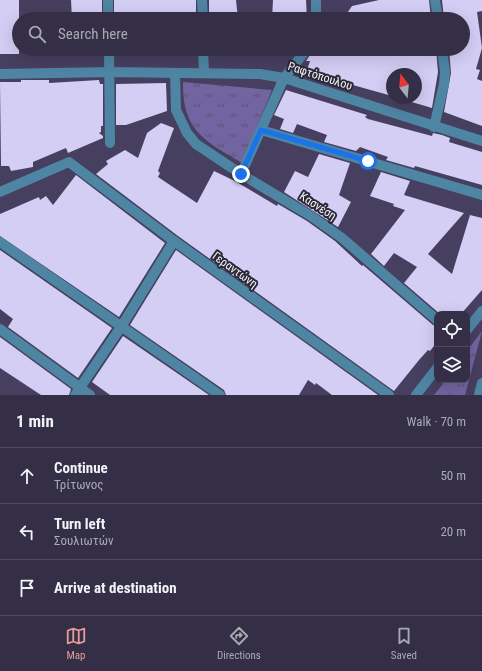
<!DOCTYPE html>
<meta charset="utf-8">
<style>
:root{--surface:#342f47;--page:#3f3b52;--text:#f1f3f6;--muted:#a9a9b4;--line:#4e4a60;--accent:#e69b98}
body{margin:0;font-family:"Roboto Condensed",sans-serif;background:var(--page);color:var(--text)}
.controls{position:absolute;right:12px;bottom:12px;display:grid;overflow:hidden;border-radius:8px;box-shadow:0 4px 16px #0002}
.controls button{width:36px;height:36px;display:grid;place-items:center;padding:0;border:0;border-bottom:1px solid var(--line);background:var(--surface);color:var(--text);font:20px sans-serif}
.compass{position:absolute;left:386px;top:68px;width:36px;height:36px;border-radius:50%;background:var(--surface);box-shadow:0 4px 16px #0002;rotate:344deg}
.stop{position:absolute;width:12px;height:12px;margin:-9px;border:3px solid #1a73e8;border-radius:50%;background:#fff}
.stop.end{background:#1a73e8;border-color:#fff;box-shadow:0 1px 4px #0008}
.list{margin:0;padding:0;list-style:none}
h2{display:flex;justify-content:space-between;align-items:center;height:52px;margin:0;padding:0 16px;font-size:17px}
h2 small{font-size:13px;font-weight:400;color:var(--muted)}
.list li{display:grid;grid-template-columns:26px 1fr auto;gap:12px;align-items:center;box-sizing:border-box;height:56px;padding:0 16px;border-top:1px solid var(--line)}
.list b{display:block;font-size:15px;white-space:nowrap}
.list p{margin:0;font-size:13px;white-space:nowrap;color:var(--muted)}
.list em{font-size:13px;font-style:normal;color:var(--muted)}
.icon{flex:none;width:22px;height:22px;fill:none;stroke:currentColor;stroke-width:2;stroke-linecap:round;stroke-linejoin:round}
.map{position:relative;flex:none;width:482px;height:395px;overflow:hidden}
.search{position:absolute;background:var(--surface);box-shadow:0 4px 16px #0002;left:12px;right:12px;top:12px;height:44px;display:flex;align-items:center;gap:10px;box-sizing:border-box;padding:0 14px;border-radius:22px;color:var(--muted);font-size:15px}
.sheet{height:220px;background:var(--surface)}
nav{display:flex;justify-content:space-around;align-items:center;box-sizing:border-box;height:56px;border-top:1px solid var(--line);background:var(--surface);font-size:11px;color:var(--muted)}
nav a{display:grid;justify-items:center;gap:2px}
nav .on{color:var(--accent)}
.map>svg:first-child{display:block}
</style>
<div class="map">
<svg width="482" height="395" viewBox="0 0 482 395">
<defs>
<pattern id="grass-tufts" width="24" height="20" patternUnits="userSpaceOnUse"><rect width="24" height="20" fill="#7264a0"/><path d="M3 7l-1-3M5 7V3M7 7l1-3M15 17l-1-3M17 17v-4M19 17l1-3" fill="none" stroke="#5a546e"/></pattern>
</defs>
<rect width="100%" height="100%" fill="#463f5f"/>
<g fill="url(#grass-tufts)">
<path d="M183,82L272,90L242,163C205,141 182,131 183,82Z"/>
<path d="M482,331L465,395H434L446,380H467V351Z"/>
</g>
<g fill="#d4cdf4">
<rect x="0" y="0" width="19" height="54"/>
<path d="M71,0H102V19H72Z"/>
<rect x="114" y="0" width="82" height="19"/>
<path d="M209,0H236L238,19H209Z"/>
<path d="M273,0H306L307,19H272Z"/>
<path d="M379,0H429L431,19H343L352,6Z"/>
<path d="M442,0H482V11L477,12L482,48L476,69L480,70L477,79L482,81V126L444,112L451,73L449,49H463V19H444Z"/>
<path d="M314,49H436L438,72L432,108L398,98H416V74H392V96L328,78L307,70L310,61H306Z"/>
<path d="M21,80H49V83L99,80L100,84H103V126H101V132L99,133L103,136V138L68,153L66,148L33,162V167L11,171L9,166H1L0,82H21Z"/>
<path d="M166,83L167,111L126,125H116V84Z"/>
<path d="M286,90L367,115L365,117L368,119L432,136L433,133L442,135L450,138L449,142L482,152V185L415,166L414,168L386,160L388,157L360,147L356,151L324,142L327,135L297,124L293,133L280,129L284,119L274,115Z"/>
<path d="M161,123L174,128L158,171L160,173L158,177L197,203L214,171L235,181L277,206L278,204L307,221L335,241L362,266L363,265L433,325L437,326V342L430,351L428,350L419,360L394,391L178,236L96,174L108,164L106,161L125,150L138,158L147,133Z"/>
<path d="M319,154L350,163L339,195L351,202L338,227L284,192L295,171L308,177Z"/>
<path d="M381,172L410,181L404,195L464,213L428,254L452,274L470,215L482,218V290L461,314H440L404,283L417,267L394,253L384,266L371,254L405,210L393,206L394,204L370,196Z"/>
<path d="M76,175L165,243L119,317L0,236V214L39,197L40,200L46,196L53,205Z"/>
<path d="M0,250L112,328L78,378L8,327L13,319L0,309Z"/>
<path d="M176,250L378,395H332L316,383L315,385L308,380L299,395H226L224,390L130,325Z"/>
<path d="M123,336L209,395H110L92,382Z"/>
<path d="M0,337L71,389L69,395H41L0,368Z"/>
</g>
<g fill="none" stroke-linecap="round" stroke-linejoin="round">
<g stroke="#4e85a3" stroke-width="10">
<path d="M108,0V19"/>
<path d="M202,0L203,19"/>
<path d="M316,0V19"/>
<path d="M435,0L438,19"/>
<path d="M109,49L110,143"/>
<path d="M203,49L204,72"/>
<path d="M175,73L176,110L187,133L196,144L241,174L311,216L342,238L437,320"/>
<path d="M0,74L110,72L260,74L284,78L482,141"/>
<path d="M434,127L444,84L445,72L442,49"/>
<path d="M261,130L482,195"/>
<path d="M241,174L284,78L307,49"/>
<path d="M0,192L69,162L174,241L389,395"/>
<path d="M0,242L220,395"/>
<path d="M0,329L90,395"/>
<path d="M467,330L482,311"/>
<path d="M75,395L121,327L174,241"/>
<path d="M416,395L437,368"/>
<path d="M479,395L482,383"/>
</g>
</g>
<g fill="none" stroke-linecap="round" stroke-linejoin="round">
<path stroke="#1a73e8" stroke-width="5" d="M241,174L261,130L368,161"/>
</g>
<g text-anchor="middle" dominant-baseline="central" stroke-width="4" stroke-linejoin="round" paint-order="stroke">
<g font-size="12" fill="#f5f4fc" stroke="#2c2937">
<text transform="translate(320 76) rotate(18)">Ραφτόπουλου</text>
<text transform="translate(318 206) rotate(33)">Κασνέση</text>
<text transform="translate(235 270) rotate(36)">Γεραντώνη</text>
</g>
</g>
</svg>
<div class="controls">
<button><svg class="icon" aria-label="locate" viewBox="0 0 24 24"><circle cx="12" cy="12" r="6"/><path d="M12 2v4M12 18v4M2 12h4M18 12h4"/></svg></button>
<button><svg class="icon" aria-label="layers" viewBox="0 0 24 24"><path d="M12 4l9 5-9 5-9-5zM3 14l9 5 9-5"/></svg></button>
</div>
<svg class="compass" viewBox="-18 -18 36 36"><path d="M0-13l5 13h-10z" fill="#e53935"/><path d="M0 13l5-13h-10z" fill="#a9a9b4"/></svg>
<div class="stop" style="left:368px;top:161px"></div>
<div class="stop end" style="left:241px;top:174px"></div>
<div class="search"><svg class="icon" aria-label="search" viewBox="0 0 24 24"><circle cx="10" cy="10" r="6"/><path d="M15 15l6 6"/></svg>Search here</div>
</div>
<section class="sheet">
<h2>1 min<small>Walk · 70 m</small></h2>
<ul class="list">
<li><svg class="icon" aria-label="ahead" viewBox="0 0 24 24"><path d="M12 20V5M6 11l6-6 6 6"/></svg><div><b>Continue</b><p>Τρίτωνος</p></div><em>50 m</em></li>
<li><svg class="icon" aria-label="left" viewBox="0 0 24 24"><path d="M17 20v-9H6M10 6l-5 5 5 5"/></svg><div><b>Turn left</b><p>Σουλιωτών</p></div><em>20 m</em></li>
<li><svg class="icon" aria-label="arrive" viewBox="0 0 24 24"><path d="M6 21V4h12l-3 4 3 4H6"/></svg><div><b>Arrive at destination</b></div></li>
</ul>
</section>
<nav>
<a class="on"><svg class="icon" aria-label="map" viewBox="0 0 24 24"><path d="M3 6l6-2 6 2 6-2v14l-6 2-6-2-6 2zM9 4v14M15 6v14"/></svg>Map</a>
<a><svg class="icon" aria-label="directions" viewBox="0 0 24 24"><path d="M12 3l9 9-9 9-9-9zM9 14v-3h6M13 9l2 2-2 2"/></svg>Directions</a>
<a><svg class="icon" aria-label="saved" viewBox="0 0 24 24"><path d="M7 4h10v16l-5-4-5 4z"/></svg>Saved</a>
</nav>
